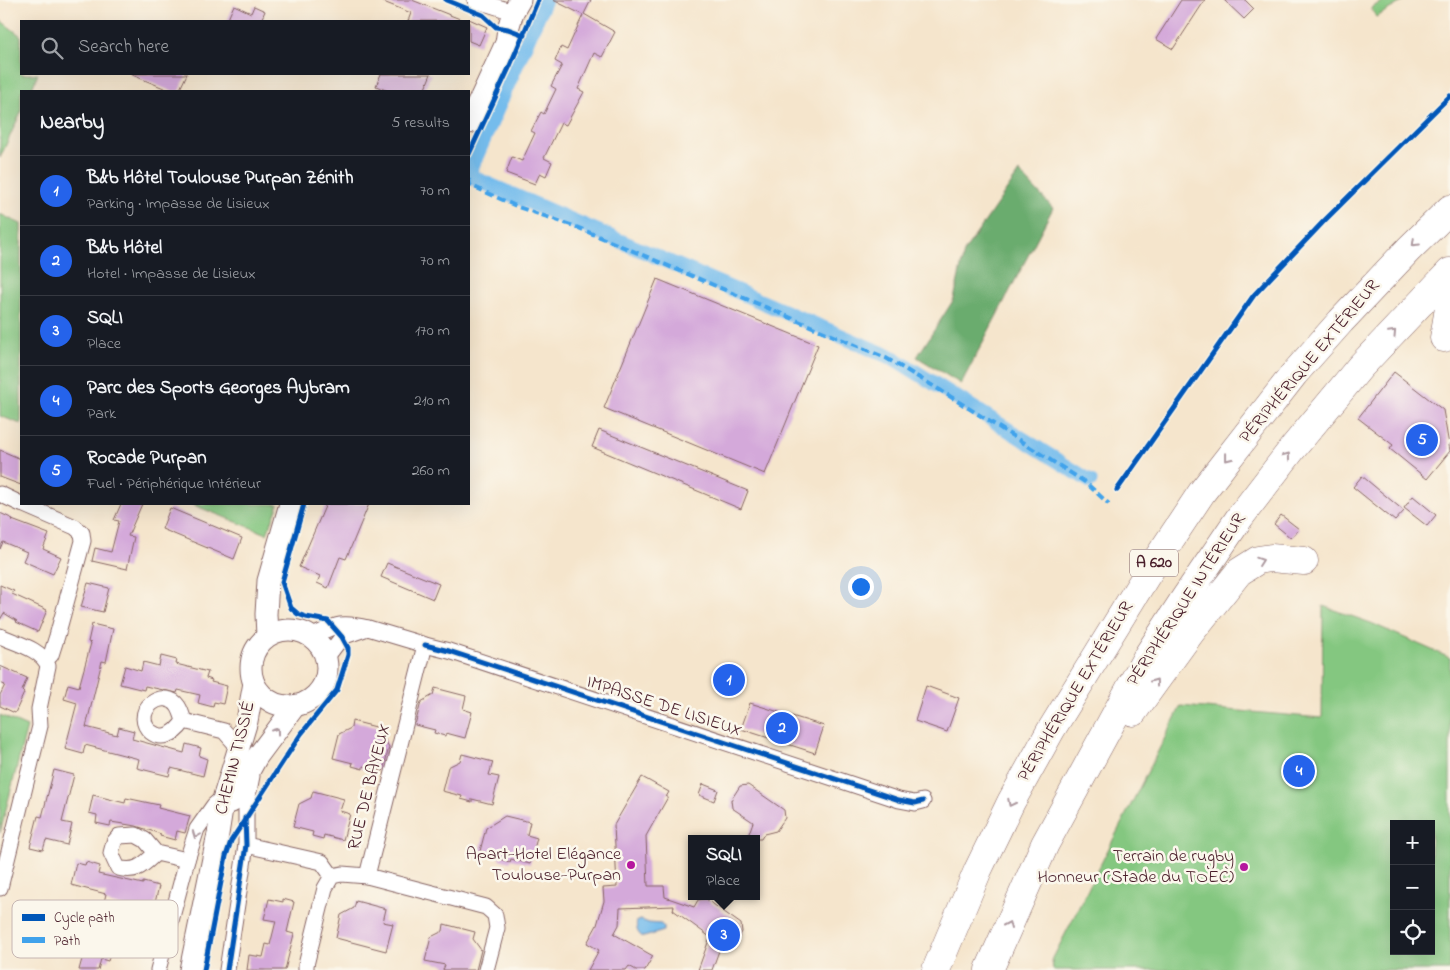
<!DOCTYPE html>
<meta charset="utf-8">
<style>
:root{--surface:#171b24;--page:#20242c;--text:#f1f3f6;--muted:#9ea1a6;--line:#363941;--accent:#2563eb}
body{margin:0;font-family:"Indie Flower",sans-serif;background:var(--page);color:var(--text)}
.controls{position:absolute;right:15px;bottom:15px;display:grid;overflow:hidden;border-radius:0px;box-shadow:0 5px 20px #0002}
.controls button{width:45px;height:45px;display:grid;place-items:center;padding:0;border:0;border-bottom:1px solid var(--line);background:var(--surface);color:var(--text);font:25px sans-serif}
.you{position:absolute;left:860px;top:586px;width:18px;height:18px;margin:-12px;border:4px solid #fff;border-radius:50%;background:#1a73e8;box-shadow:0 0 0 8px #1a73e833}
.badge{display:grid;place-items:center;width:32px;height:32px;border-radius:50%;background:var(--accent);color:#fff;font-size:16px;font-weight:700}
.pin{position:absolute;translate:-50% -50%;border:2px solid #fff;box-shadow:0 1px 5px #0006}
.popup{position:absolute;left:688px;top:835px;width:72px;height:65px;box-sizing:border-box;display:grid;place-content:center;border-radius:0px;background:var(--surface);filter:drop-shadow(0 1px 4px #0005);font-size:16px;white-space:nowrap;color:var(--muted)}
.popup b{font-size:19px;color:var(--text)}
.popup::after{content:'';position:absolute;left:50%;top:100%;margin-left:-10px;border:10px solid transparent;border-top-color:var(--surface)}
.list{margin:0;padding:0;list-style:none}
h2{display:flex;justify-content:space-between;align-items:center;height:65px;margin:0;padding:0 20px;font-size:21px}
h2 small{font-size:16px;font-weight:400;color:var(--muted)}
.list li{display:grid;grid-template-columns:32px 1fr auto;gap:15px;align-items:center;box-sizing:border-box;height:70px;padding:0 20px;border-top:1px solid var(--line)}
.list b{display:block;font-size:19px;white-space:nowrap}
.list p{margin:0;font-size:16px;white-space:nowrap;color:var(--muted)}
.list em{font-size:16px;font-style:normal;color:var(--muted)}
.icon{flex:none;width:28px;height:28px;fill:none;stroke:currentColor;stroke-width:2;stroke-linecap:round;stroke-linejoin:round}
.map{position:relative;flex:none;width:1450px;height:970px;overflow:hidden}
.search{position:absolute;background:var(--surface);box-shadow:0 5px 20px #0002;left:20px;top:20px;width:450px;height:55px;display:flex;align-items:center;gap:12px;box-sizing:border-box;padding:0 18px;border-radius:0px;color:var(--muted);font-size:19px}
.panel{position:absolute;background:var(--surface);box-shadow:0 5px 20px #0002;left:20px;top:90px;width:450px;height:415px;border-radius:0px}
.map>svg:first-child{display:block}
</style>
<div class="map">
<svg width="1450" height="970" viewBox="0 0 1450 970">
<rect width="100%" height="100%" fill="#fbf7ec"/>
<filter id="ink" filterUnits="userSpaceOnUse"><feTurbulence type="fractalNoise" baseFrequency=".02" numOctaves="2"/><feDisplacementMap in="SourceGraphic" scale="10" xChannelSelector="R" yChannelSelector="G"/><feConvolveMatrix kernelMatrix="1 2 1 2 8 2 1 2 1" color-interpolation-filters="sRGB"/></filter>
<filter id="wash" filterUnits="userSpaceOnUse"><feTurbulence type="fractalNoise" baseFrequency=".0096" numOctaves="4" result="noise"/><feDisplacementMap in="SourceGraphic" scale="20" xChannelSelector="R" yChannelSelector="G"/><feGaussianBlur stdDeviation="1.12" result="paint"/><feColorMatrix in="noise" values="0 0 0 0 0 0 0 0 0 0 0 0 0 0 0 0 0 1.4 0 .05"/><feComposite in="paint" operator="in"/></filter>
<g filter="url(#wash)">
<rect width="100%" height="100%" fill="#f5e5cc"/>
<g fill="#84c780" stroke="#677356" fill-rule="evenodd">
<path d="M1385,0H1405L1376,17L1371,8Z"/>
<path d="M0,20L21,36V74H38L31,91H21V112L0,158Z"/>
<path d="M0,214L21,224V424L0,416Z"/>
<path d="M191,504H279L267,534Z"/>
<path d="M1323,606L1371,623L1450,658V970H1053L1052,960L1181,706L1322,718ZM1394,824H1431V951H1394Z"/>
<path d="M0,715L27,727L0,833Z"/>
</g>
<path fill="#6bac6e" stroke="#5a664c" d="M1019,172L1053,208L961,384L917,357L954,299L964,252Z"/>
<path fill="#74bcec" stroke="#5f6e8c" d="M641,920L649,923L661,924L664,927V931L644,937C638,936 635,927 637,921Z"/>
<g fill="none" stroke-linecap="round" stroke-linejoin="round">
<path stroke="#74bcec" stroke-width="15" d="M545,0L472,166L471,177L895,359L1090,481"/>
</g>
<g id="blocks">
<g fill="#d4a9da">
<path d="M381,0H412L465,21H408L411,13L381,1Z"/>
<path d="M553,0H591L584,14L615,32L602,57L594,53L578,89L584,92L566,125L561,123L544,158L552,162L546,176L540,173L535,184L506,173L512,157L522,161L535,133L531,131L541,112L544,114L556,89L551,86L562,65L555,61L561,47L567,50L583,15Z"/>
<path d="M1181,0H1205L1173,49L1156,39Z"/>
<path d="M1224,0H1245L1254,9L1244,19Z"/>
<path d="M234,5L251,13L254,6L265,11L262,18L270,21H227Z"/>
<path d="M469,19L487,27L479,45L469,41Z"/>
<path d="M130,74H187L179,91H171Z"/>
<path d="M381,74H431L424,91H388L376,86Z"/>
<path d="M657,279L818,345L765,474L604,408Z"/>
<path d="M1394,372L1443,410L1450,451L1427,479L1390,449L1393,445L1358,418Z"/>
<path d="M599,430L748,491L741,509L592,447Z"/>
<path d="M0,450L21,459V485L0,477Z"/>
<path d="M1362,476L1404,511L1395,521L1353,487Z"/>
<path d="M1413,496L1436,515L1427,526L1404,508Z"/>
<path d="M121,504H142L128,536L134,537L127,569L92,561L95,548L111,552L119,521L114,520Z"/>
<path d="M326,504H369L346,559L340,557L328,588L317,583L320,576L299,567Z"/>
<path d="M170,508L242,538L234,559L162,529Z"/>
<path d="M0,513L13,519L12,520L49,534L43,549L61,557L53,574L23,561L27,552L3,542L0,549Z"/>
<path d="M1281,515L1299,529L1291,538L1274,524Z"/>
<path d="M387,563L439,584L433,599L381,577Z"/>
<path d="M88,583L109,588L103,612L81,607Z"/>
<path d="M0,585L14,591L12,594L47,610L38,632L16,622L17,621L4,613L0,620Z"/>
<path d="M92,624L113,629L106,662L102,661L86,727L117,735L119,727L134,731L132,739L184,753L186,744L201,748L199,756L207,759L203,776L171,768L169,776L137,768L139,759L85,745L83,754L65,749L77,703L64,699L68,684L79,687L91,643L88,642Z"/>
<path d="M161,656L177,660L176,664L208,672L206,678L212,680L211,682L227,686L223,704L214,702L213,707L198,703L200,695L178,690L177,693L145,686L144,690L120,684L125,666L141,671L143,662L159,666Z"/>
<path d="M0,666L27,678L22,691L24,693L15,713L0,706V695L5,685L0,683Z"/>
<path d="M926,686L959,698L947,732L915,721Z"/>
<path d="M435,688L466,696L463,709L472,712L465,738L446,733L445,736L434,733L435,730L415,725L421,702L433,695Z"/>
<path d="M750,703L824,726L815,753L741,729Z"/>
<path d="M352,721L384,729L382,735L389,747L383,771L363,766V769L352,766L353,763L333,758L339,734L351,728Z"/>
<path d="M462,754L493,762L489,775L499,777L492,804L472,799V802L461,799L462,796L442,791L448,767L460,761Z"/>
<path d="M54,770L74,775L62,822L72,824L67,845L46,840L43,850L30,847L38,816L42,817Z"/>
<path d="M642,777L669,792L666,797H668L646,836L648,886H664L665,897L694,907L698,900L706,899L741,924L742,932L733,946L720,948L712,970H698L710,937L673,910L674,906L620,908L619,925L614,934L653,956L645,970H636L629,966L626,970H588L599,950L587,943L597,925L604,901L603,888L617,887L614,825Z"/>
<path d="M703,784L718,790L714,801L699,795Z"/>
<path d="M748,785L784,810L785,818L776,831L764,834L761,839H747L753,822L732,808L731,800L740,786Z"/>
<path d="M313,791L344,799L340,811L350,814L343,840L324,835L323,839L312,836L313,832L293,827L299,804L311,798Z"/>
<path d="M93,795L125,803L126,798L159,805L158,808L190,816L185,833L177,831L175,840L160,836L161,834L136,826L111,822L110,826L96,823L97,815L89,813Z"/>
<path d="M505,816L530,822L527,835L537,838L530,864L511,859L510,862L499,859L500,856L480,851L486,828Z"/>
<path d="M86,862L100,866L98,874L143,884V882L159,886L153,911L137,907L136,910L104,902L106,894L71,885L76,863L85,865Z"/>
<path d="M269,899L283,902V899L294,902L287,932L294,934L285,970H247L249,955L263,957L266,944L270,945L276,921L264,919Z"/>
<path d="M356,901L386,909L383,922L393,924L386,951L336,938L341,915L354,908Z"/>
<path d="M444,924L475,932L473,939L481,950L476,970H443L445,965L425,961L431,937L443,931Z"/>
<path d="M88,937L113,944L108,961L101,959L98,970H79Z"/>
</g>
</g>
</g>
<g filter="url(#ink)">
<use href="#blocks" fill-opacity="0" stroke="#866463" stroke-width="1"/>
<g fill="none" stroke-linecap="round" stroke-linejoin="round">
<defs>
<g id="street">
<path d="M475,0L513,12"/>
<path d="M0,494L21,504"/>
<path d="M22,504L75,527L82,533L83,541L57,636L51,655L46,660"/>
<path d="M368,628L425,645L367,876L486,907L495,915L497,928L486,970"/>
<path d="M0,636C15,643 42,649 48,666L39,709L40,726L0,888"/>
<path d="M311,637C336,625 340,621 368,628L342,637L326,658"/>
<path d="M425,645L449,651L899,800L915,803L923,801"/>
<path d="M184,721C161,756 129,721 152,703C156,700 161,698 166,699C178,700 181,711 184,721L224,731L239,748"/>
<path d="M246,845L322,862L332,876"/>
<path d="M156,853C143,865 137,873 118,868L111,853L114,842L119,836L136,835L145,840L156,853L187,860"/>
<path d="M158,970L187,860L197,829L214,805L224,796"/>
<path d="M227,970L246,845V806L252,776"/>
<path d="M306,970V965L325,888L332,876L342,874L367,876"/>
</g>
<g id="secondary">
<path d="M469,123L506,43L508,29L513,12L520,0"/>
<circle cx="289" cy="668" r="38"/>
<path d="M267,636L266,614L268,581L290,504"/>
<path d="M232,802L257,757L295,706"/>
<path d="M190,970L218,834L224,796L247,721L254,683"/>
</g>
<g id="highway">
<path d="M1444,338L1450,302"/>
<path d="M1133,712L1191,632L1239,572L1258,560L1271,558L1304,561"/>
<path d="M936,970L978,870L1011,802L1051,730L1146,576L1202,492L1294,374L1341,321L1409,249L1450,209"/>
<path d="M989,970L1045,844L1148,655L1185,598L1240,517L1293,448L1360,367L1450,272"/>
</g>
</defs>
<use href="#street" stroke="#866463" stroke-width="17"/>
<use href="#secondary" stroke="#866463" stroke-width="23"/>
<use href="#highway" stroke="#866463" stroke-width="29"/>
<use href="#street" stroke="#fff" stroke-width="15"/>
<use href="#secondary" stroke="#fff" stroke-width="21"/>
<use href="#highway" stroke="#fff" stroke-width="28"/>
<path stroke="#40a2eb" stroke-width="4" stroke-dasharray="8 4" stroke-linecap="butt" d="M469,179L470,185L518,207L574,226L886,358L940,390L1085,482L1109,504"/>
<defs>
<g id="cycleway">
<path d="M446,0L483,15L496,27L508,29L524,35"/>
<path d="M469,154L509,68L538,0"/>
<path d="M1117,490L1254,295L1325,220L1450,96"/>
<path d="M425,645L449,651L899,800L915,803L923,801"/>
<path d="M204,970L226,856L231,841L301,734L337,690L348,655V648L342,637L328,621L306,617L298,614L291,608L282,582L304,504"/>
<path d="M227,970L246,845L245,818"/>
</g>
</defs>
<use href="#cycleway" stroke="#fbf7ec" stroke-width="8"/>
<use href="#cycleway" stroke="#0057b8" stroke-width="5"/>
</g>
<defs><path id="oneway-chevron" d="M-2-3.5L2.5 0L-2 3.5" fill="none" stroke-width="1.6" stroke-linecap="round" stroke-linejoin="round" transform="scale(1.25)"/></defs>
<g stroke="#ae9aa0">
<use href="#oneway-chevron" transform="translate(1415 243) rotate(136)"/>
<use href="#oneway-chevron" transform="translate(1393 333) rotate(-47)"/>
<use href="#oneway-chevron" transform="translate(1287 456) rotate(-53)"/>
<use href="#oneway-chevron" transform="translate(1228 458) rotate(128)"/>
<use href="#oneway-chevron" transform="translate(1260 561) rotate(-19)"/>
<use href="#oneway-chevron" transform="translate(1155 682) rotate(-54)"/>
<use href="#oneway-chevron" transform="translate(276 731) rotate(-54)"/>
<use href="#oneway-chevron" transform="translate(1011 803) rotate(117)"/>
<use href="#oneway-chevron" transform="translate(196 835) rotate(111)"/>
<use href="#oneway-chevron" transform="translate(1008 925) rotate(-66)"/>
</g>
</g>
<g fill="#b5179e" stroke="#fbf7ec" stroke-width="2">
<circle cx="631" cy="865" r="5"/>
<circle cx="1244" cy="867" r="5"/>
</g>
<g text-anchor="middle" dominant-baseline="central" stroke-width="5" stroke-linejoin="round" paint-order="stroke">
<rect fill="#fbf7ec" stroke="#7f6065" stroke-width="1" x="1130" y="549.5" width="48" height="27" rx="4"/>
<g font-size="16" font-weight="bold" fill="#4a1f2b">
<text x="1154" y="563">A 620</text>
</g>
<g font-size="18" fill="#4a1f2b" stroke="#fbf7ec">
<text transform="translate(1310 362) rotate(-50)">PÉRIPHÉRIQUE EXTÉRIEUR</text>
<text transform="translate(1187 600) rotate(-57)">PÉRIPHÉRIQUE INTÉRIEUR</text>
<text transform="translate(1076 692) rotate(-59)">PÉRIPHÉRIQUE EXTÉRIEUR</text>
<text transform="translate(664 707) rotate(18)">IMPASSE DE LISIEUX</text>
<text transform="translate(236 758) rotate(-76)">CHEMIN TISSIÉ</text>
<text transform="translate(370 787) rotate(-76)">RUE DE BAYEUX</text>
</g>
<g font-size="18" fill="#4a1f2b" stroke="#fbf7ec" text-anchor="end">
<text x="621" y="855">Apart-Hotel Elégance<tspan x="621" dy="21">Toulouse-Purpan</tspan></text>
<text x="1234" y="857">Terrain de rugby<tspan x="1234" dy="21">Honneur (Stade du TOEC)</tspan></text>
</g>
</g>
<rect x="12" y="900" width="166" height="58" rx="8" fill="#fbf7ec" stroke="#c6b6b2" stroke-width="1"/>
<rect x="22" y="914" width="23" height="7" fill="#0057b8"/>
<rect x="22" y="937" width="23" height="6" fill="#40a2eb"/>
<g font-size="14" fill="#4a1f2b">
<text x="54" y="922">Cycle path</text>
<text x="54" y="945">Path</text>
</g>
</svg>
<div class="controls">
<button>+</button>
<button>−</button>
<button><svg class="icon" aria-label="locate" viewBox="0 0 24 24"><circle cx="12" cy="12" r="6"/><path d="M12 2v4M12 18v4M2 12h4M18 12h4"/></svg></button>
</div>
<div class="you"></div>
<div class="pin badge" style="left:729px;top:680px">1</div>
<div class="pin badge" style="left:782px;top:728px">2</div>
<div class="pin badge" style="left:724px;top:935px">3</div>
<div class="popup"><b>SQLI</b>Place</div>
<div class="pin badge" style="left:1299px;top:771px">4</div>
<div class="pin badge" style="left:1422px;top:440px">5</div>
<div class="search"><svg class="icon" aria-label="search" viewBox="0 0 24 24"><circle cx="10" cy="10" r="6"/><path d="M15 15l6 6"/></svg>Search here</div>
<section class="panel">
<h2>Nearby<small>5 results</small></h2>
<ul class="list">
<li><span class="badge">1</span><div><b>B&amp;b Hôtel Toulouse Purpan Zénith</b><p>Parking · Impasse de Lisieux</p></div><em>70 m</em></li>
<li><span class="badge">2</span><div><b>B&amp;b Hôtel</b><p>Hotel · Impasse de Lisieux</p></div><em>70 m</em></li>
<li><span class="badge">3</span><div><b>SQLI</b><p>Place</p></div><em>170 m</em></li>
<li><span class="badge">4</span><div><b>Parc des Sports Georges Aybram</b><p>Park</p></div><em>210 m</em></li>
<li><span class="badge">5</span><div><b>Rocade Purpan</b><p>Fuel · Périphérique Intérieur</p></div><em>260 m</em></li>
</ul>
</section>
</div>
